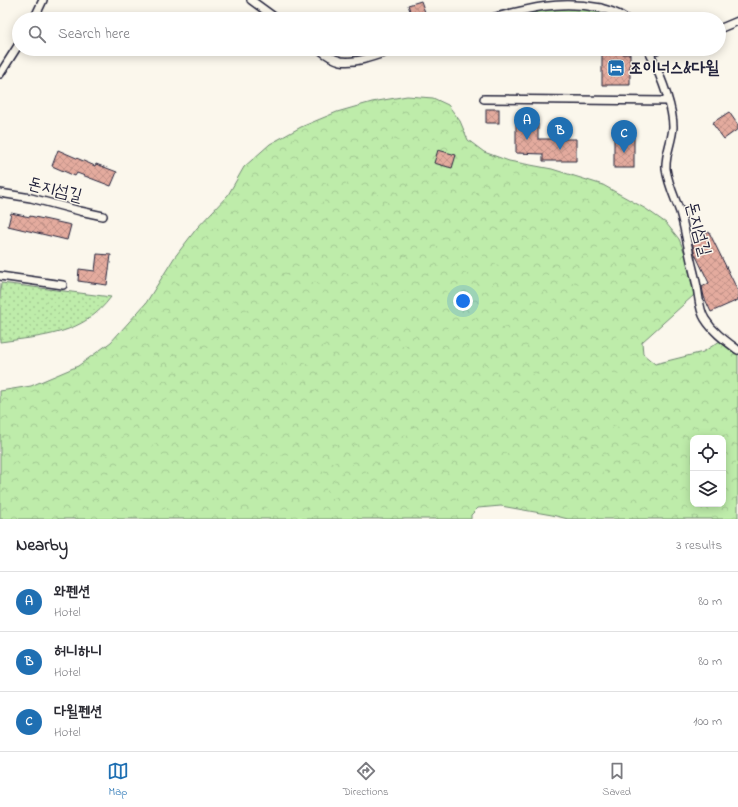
<!DOCTYPE html>
<meta charset="utf-8">
<style>
:root{--surface:#fff;--page:#f2f2f3;--text:#2b2b33;--muted:#7c7c81;--line:#e1e1e2;--accent:#1f6fb2}
body{margin:0;font-family:"Indie Flower","Poor Story",sans-serif;background:var(--page);color:var(--text)}
.controls{position:absolute;right:12px;bottom:12px;display:grid;overflow:hidden;border-radius:8px;box-shadow:0 2px 10px #0003}
.controls button{width:36px;height:36px;display:grid;place-items:center;padding:0;border:0;border-bottom:1px solid var(--line);background:var(--surface);color:var(--text);font:20px sans-serif}
.you{position:absolute;left:463px;top:301px;width:14px;height:14px;margin:-10px;border:3px solid #fff;border-radius:50%;background:#1a73e8;box-shadow:0 0 0 6px #1a73e833}
.badge{display:grid;place-items:center;width:26px;height:26px;border-radius:50%;background:var(--accent);color:#fff;font-size:13px;font-weight:700}
.pin{position:absolute;translate:-50% -33px;filter:drop-shadow(0 1px 2px #0008)}
.pin::after{content:'';position:absolute;top:21px;width:14px;height:12px;background:inherit;clip-path:polygon(0 0,100% 0,50% 100%)}
.list{margin:0;padding:0;list-style:none}
h2{display:flex;justify-content:space-between;align-items:center;height:52px;margin:0;padding:0 16px;font-size:17px}
h2 small{font-size:13px;font-weight:400;color:var(--muted)}
.list li{display:grid;grid-template-columns:26px 1fr auto;gap:12px;align-items:center;box-sizing:border-box;height:60px;padding:0 16px;border-top:1px solid var(--line)}
.list b{display:block;font-size:15px;white-space:nowrap}
.list p{margin:0;font-size:13px;white-space:nowrap;color:var(--muted)}
.list em{font-size:13px;font-style:normal;color:var(--muted)}
.icon{flex:none;width:22px;height:22px;fill:none;stroke:currentColor;stroke-width:2;stroke-linecap:round;stroke-linejoin:round}
.map{position:relative;flex:none;width:738px;height:519px;overflow:hidden}
.search{position:absolute;background:var(--surface);box-shadow:0 2px 10px #0003;left:12px;right:12px;top:12px;height:44px;display:flex;align-items:center;gap:10px;box-sizing:border-box;padding:0 14px;border-radius:22px;color:var(--muted);font-size:15px}
.sheet{height:232px;background:var(--surface)}
nav{display:flex;justify-content:space-around;align-items:center;box-sizing:border-box;height:56px;border-top:1px solid var(--line);background:var(--surface);font-size:11px;color:var(--muted)}
nav a{display:grid;justify-items:center;gap:2px}
nav .on{color:var(--accent)}
.map>svg:first-child{display:block}
</style>
<div class="map">
<svg width="738" height="519" viewBox="0 0 738 519">
<defs>
<pattern id="grass-dots" width="8" height="8" patternUnits="userSpaceOnUse"><rect width="8" height="8" fill="#beecaa"/><path d="M2 2h.1M6 6h.1" fill="none" stroke="#a3ca93" stroke-width="1.8" stroke-linecap="round"/></pattern>
<pattern id="forest-crowns" width="20" height="18" patternUnits="userSpaceOnUse"><rect width="20" height="18" fill="#beecaa"/><path d="M2 6a3 3 0 1 1 6 0M12 15a3 3 0 1 1 6 0" fill="none" stroke="#a3ca93"/></pattern>
<pattern id="building-cross-hatch" width="8" height="8" patternUnits="userSpaceOnUse"><rect width="8" height="8" fill="#e4ab9e"/><path d="M0 0l8 8M0 8l8-8" fill="none" stroke="#c39389"/></pattern>
</defs>
<rect width="100%" height="100%" fill="#fbf7ec"/>
<filter id="ink" filterUnits="userSpaceOnUse"><feTurbulence type="fractalNoise" baseFrequency=".025" numOctaves="2"/><feDisplacementMap in="SourceGraphic" scale="8" xChannelSelector="R" yChannelSelector="G"/><feConvolveMatrix kernelMatrix="1 2 1 2 8 2 1 2 1" color-interpolation-filters="sRGB"/></filter>
<g filter="url(#ink)">
<path fill="url(#grass-dots)" stroke="#708772" d="M1,283L111,297C83,335 43,336 0,342V299Z"/>
<g fill="url(#forest-crowns)" stroke="#708772" fill-rule="evenodd">
<path d="M574,5L609,13L621,19H515L514,15L535,9Z"/>
<path d="M407,96L433,98L448,105L460,121L468,140L484,152L509,161L552,169L603,185L646,209L666,223L679,239L686,256L694,295L642,342L643,354L655,364L703,352L720,341L738,354V519H568L552,515L501,506L478,508L471,515V519H0V391L31,386L78,366L111,342L146,303L174,258L197,228L228,195L244,167L270,144L301,127L337,112L372,102ZM693,438H723V504H693Z"/>
</g>
<g fill="url(#building-cross-hatch)" stroke="#22223b">
<path d="M421,1L426,15L413,19L408,5Z"/>
<path d="M609,49H623V54H630V85H602V54H609Z"/>
<rect x="486" y="109" width="13" height="14"/>
<path d="M729,112L738,125V129L724,139L712,123Z"/>
<path d="M516,123L538,124V139H576V161H543V154L516,153Z"/>
<rect x="614" y="136" width="20" height="32"/>
<path d="M58,150L95,166L96,164L117,172L111,186L77,173L75,176L52,166Z"/>
<path d="M438,150L456,155L452,168L434,163Z"/>
<path d="M11,213L30,217V216L71,225L67,240L8,226Z"/>
<path d="M709,232L738,291V300L711,312L704,297L702,287L709,283L694,252L692,239Z"/>
<path d="M97,254L111,255L107,285L78,281L79,269L95,271Z"/>
</g>
<g fill="none" stroke-linecap="round" stroke-linejoin="round">
<defs>
<g id="lane">
<path d="M251,0L277,19"/>
<path d="M34,19L43,0"/>
<path d="M489,19C529,8 559,0 601,8C610,11 619,13 626,19"/>
<path d="M719,29L738,21"/>
<path d="M319,49C325,54 332,59 341,61C357,64 380,54 395,49"/>
<path d="M648,49C658,70 673,104 673,127C672,142 665,154 666,169C668,184 675,198 680,212C684,225 686,238 689,251C691,263 695,275 697,287C699,297 699,310 705,319C713,332 726,341 738,350"/>
<path d="M649,52L660,49"/>
<path d="M0,74L19,44"/>
<path d="M484,99L668,101"/>
<path d="M0,193L31,198L80,211L103,216"/>
<path d="M0,276L63,285"/>
</g>
</defs>
<use href="#lane" stroke="#22223b" stroke-width="10"/>
<use href="#lane" stroke="#fbf7ec" stroke-width="7"/>
</g>
</g>
<defs>
<symbol id="hotel-square" viewBox="-11 -11 22 22"><rect x="-9" y="-9" width="18" height="18" rx="4" fill="#1f6fb2" stroke="#fbf7ec"/><path d="M-6-4.5h1.5V1H6V5H4.5V3h-9V5H-6ZM-4 0a1.8 1.8 0 1 1 3.6 0ZM.5 0V-2.5h3Q6-2.5 6 0Z" fill="#fff"/></symbol>
</defs>
<g fill-rule="evenodd">
<use href="#hotel-square" x="606" y="58" width="20" height="20"/>
</g>
<g text-anchor="middle" dominant-baseline="central" stroke-width="3" stroke-linejoin="round" paint-order="stroke">
<g font-size="17" font-weight="bold" fill="#22223b" stroke="#fbf7ec" text-anchor="start">
<text x="629" y="68">조이너스&amp;다윌</text>
</g>
<g font-size="17" fill="#22223b" stroke="#fbf7ec">
<text transform="translate(55 190) rotate(14)">돈지섬길</text>
<text transform="translate(698 229) rotate(75)">돈지섬길</text>
</g>
</g>
</svg>
<div class="controls">
<button><svg class="icon" aria-label="locate" viewBox="0 0 24 24"><circle cx="12" cy="12" r="6"/><path d="M12 2v4M12 18v4M2 12h4M18 12h4"/></svg></button>
<button><svg class="icon" aria-label="layers" viewBox="0 0 24 24"><path d="M12 4l9 5-9 5-9-5zM3 14l9 5 9-5"/></svg></button>
</div>
<div class="you"></div>
<div class="pin badge" style="left:527px;top:140px">A</div>
<div class="pin badge" style="left:560px;top:150px">B</div>
<div class="pin badge" style="left:624px;top:153px">C</div>
<div class="search"><svg class="icon" aria-label="search" viewBox="0 0 24 24"><circle cx="10" cy="10" r="6"/><path d="M15 15l6 6"/></svg>Search here</div>
</div>
<section class="sheet">
<h2>Nearby<small>3 results</small></h2>
<ul class="list">
<li><span class="badge">A</span><div><b>와펜션</b><p>Hotel</p></div><em>80 m</em></li>
<li><span class="badge">B</span><div><b>허니하니</b><p>Hotel</p></div><em>80 m</em></li>
<li><span class="badge">C</span><div><b>다윌펜션</b><p>Hotel</p></div><em>100 m</em></li>
</ul>
</section>
<nav>
<a class="on"><svg class="icon" aria-label="map" viewBox="0 0 24 24"><path d="M3 6l6-2 6 2 6-2v14l-6 2-6-2-6 2zM9 4v14M15 6v14"/></svg>Map</a>
<a><svg class="icon" aria-label="directions" viewBox="0 0 24 24"><path d="M12 3l9 9-9 9-9-9zM9 14v-3h6M13 9l2 2-2 2"/></svg>Directions</a>
<a><svg class="icon" aria-label="saved" viewBox="0 0 24 24"><path d="M7 4h10v16l-5-4-5 4z"/></svg>Saved</a>
</nav>
